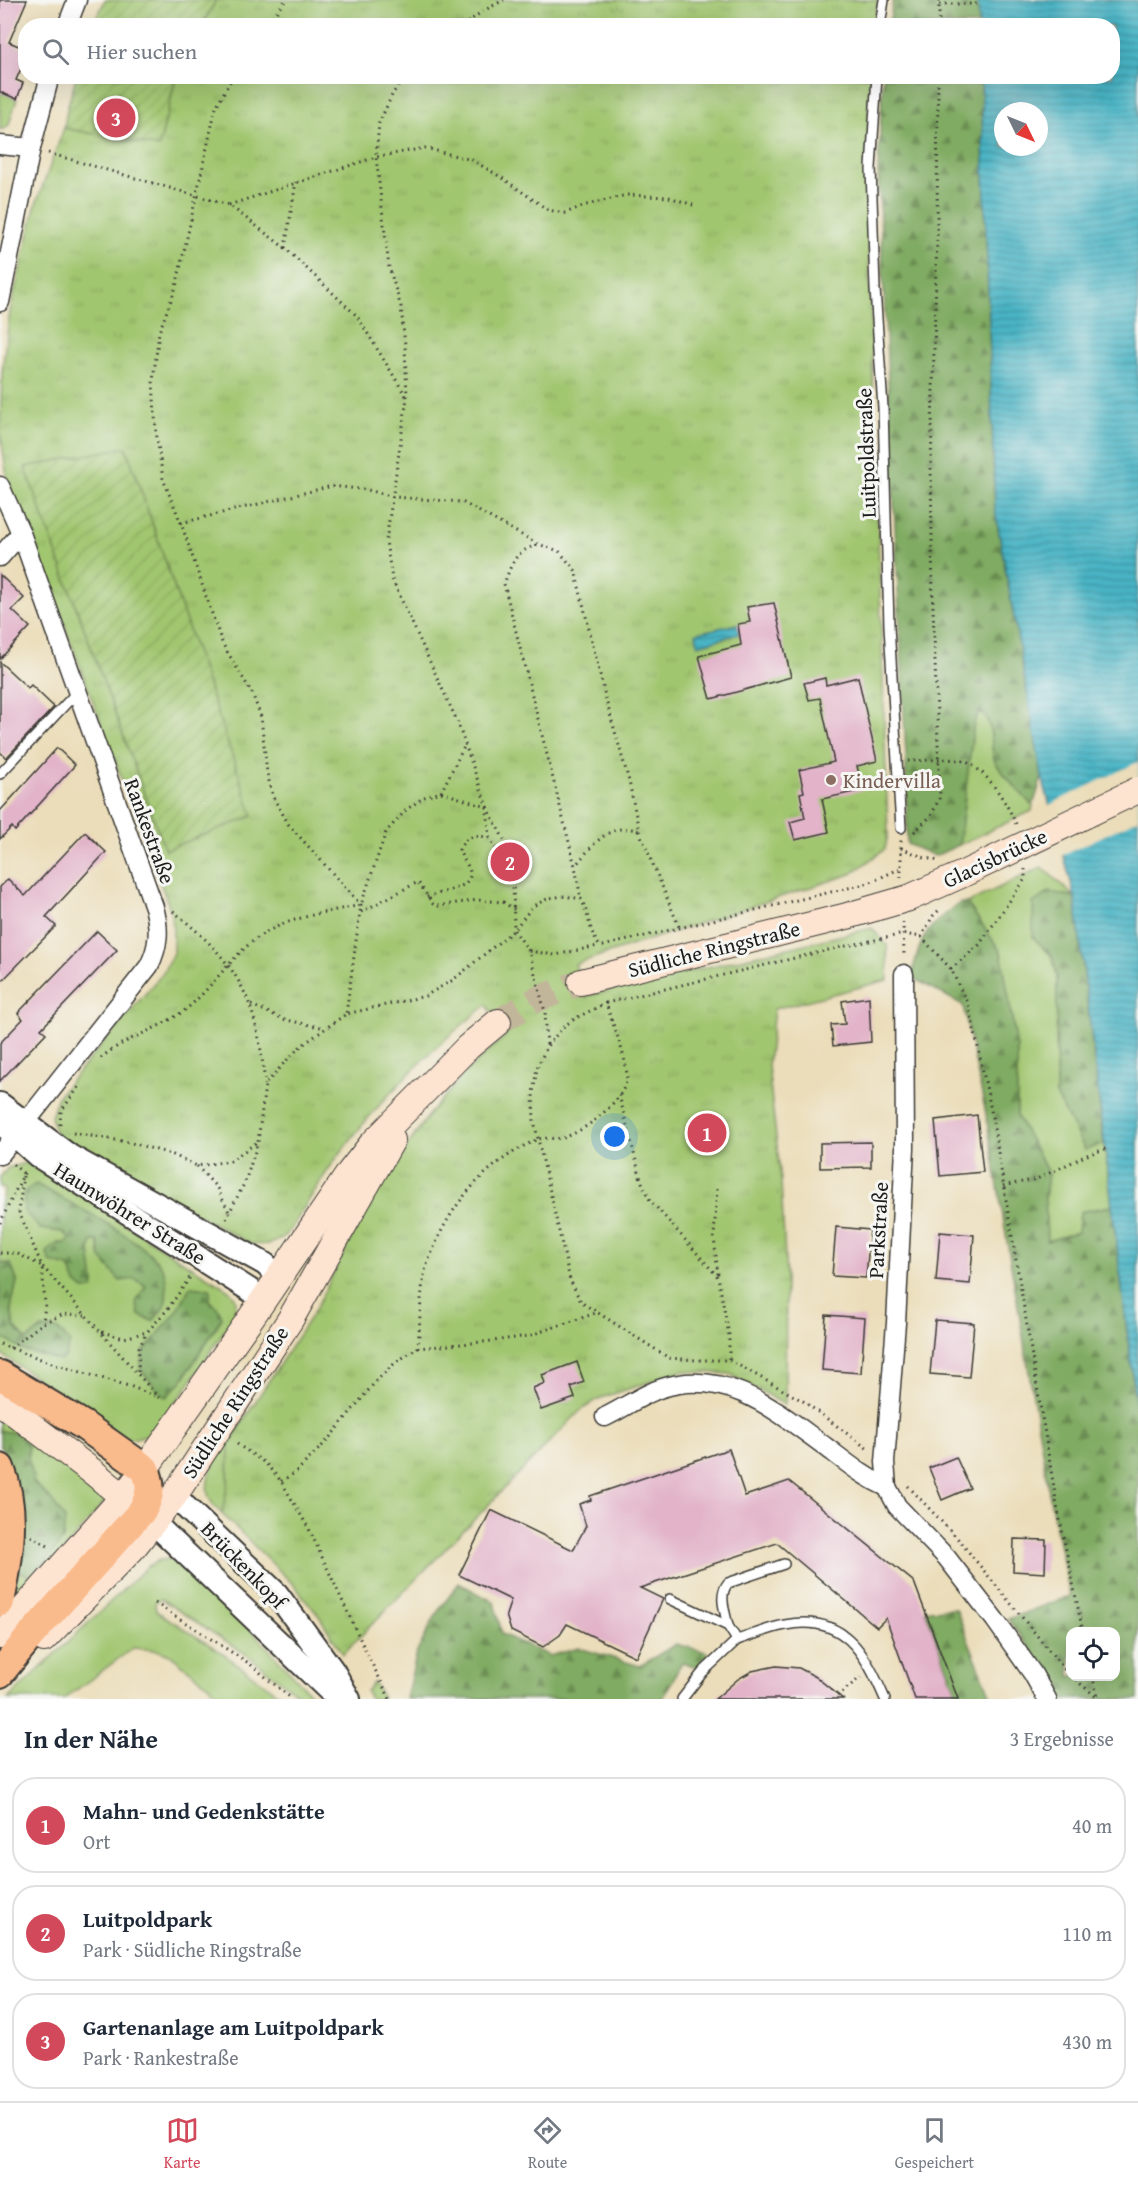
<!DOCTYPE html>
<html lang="de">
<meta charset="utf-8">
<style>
:root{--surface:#fff;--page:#f2f2f3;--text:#1f2937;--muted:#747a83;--line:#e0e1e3;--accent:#d1495b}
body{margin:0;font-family:"Gentium Book Plus",serif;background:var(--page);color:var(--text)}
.controls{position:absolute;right:18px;bottom:18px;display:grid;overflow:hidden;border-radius:12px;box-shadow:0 6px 24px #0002}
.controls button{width:54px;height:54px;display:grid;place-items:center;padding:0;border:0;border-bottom:2px solid var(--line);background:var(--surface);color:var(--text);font:30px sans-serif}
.compass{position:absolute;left:994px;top:102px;width:54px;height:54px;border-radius:50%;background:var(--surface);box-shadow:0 6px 24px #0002;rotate:133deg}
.you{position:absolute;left:615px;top:1137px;width:21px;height:21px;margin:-15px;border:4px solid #fff;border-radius:50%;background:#1a73e8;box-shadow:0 0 0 9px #1a73e833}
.badge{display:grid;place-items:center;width:39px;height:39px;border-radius:50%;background:var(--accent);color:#fff;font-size:20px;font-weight:700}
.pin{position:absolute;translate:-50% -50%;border:3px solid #fff;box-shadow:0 2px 6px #0006}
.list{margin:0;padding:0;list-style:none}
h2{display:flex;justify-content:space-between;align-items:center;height:78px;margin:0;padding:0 24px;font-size:26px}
h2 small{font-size:20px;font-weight:400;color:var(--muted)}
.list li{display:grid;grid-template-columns:39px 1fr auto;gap:18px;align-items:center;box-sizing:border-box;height:96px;margin:0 12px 12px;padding:0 12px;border:2px solid var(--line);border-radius:24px}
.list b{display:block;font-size:22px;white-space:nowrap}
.list p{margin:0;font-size:20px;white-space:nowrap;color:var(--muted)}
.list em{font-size:20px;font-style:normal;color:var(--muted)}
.icon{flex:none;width:33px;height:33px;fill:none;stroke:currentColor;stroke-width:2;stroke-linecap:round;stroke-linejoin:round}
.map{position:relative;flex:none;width:1138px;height:1699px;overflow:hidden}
.search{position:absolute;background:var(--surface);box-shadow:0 6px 24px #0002;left:18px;right:18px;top:18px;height:66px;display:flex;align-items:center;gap:15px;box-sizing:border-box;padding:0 21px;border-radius:24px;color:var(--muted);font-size:22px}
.sheet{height:402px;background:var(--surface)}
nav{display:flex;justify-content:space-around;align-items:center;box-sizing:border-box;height:84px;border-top:2px solid var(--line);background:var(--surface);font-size:16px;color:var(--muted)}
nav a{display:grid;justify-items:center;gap:3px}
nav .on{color:var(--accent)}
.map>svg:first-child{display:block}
</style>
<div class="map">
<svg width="1138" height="1699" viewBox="0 0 1138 1699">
<defs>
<pattern id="forest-firs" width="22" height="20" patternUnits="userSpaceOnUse" patternTransform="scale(1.5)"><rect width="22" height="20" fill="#80ab62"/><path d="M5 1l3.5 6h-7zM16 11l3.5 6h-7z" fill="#688a50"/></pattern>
<pattern id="park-tufts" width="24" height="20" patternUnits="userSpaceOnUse" patternTransform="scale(1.5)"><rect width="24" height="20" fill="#a1c670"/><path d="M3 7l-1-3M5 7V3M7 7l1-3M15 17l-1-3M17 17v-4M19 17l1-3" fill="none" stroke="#8aaa60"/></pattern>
<pattern id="garden-furrows" width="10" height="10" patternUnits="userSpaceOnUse" patternTransform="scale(1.5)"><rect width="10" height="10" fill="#a1c670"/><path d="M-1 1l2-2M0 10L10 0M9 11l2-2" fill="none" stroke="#8aaa60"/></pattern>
<pattern id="water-rules" width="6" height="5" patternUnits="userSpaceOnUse" patternTransform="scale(1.5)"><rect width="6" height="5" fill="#48b4c5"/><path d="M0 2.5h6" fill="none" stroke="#3b929f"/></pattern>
</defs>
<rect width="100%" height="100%" fill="#f6f6f2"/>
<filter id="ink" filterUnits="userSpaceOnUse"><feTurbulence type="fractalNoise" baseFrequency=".0167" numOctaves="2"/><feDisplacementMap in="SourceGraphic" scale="12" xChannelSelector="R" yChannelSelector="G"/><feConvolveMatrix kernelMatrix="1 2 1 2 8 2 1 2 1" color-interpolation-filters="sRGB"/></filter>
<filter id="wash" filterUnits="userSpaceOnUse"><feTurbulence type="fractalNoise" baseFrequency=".008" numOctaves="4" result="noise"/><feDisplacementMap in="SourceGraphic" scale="24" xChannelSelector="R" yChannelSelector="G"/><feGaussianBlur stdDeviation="1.35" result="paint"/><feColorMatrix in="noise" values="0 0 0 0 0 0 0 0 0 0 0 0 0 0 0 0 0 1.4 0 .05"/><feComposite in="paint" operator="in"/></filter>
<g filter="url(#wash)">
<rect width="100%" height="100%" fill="#ebddb9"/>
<g fill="#a1c670" stroke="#5e7146" stroke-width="1.5" fill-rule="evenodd">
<path d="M0,92L17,99L8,127L0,130Z"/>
<path d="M980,711C994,720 990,744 994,759C997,769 1024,796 1033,806L1032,811L959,845L974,722Z"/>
<path d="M1042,867L1075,897L1050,892L1033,937L1052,956L1057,975L1056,1095L1085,1149L1104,1144L1112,1206L1080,1212L1079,1232L1047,1241L1045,1198L1048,1173L1017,1116V1048L1001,952L967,903Z"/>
<path d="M25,1163L37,1166L171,1254L229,1290L236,1299L235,1315L185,1390L158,1426L147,1435L132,1439L123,1437L0,1353V1336L24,1350L42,1328L27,1340L14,1327L11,1308L17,1281L11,1264L0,1263V1204L5,1189L0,1187V1177L8,1168ZM91,1214L164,1306L153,1321L139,1315L147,1286L101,1258L98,1241H92L90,1251L94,1284L92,1289L84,1290L76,1283L59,1243H67L70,1238L63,1232L40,1229ZM190,1287L210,1302L222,1318L182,1381L144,1351L177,1312Z"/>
<path d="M248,1413L229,1447L228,1484L222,1514C219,1510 214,1507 212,1503C194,1477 233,1434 248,1413Z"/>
<path d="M0,1417L107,1499L12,1611L17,1571L48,1557L63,1539L52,1501L34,1483L28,1457V1446L9,1432L0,1431Z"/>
<path d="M173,1559L183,1562L231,1608L315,1699H304L247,1655L161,1599L155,1603L156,1611L218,1650L285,1699H226L170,1655L156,1650L133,1648L64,1699H8L147,1567L159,1560Z"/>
<path d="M374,1682L383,1699H370L366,1691Z"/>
</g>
<g fill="url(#forest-firs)" stroke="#4e643f" stroke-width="1.5" fill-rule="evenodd">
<path d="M893,0H978L979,25L889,26Z"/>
<path d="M883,77H981L995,510L1042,777L1033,806C1024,796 997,769 994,759C990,744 994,720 979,711L974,722L959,845L935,856L907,844L906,756L878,170Z"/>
<path d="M1049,892L1075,897L1104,1144L1085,1150L1056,1095L1057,975L1052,956L1033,937V903Z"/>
<path d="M961,903H967L1001,952L1017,1048V1116L1048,1173L1045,1198L1047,1241L1078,1232L1080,1212L1112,1206L1138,1422V1699H1063L1049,1674L1008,1619L1070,1596L1051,1504L985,1109L963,1005L911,977C922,934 925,928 961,903ZM1070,1632H1116V1676H1070Z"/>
<path d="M36,1184C64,1200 152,1243 163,1270C167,1278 168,1298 164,1306C161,1312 156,1317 153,1321L139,1315L136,1301L146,1286L135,1279L120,1281L101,1258L98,1241H92L90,1251L94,1284L93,1289L84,1290L76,1283L69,1267L50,1262L47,1253C53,1244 57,1243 67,1243L69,1238L63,1232L40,1229L24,1211V1192Z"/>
<path d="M0,1263L11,1264L17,1281L11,1308L14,1327L27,1340L42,1328L57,1329L70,1342L66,1356L60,1361L23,1350L0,1336Z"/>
<path d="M190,1287L210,1289V1302L217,1307L222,1317L182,1381L166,1397L158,1391L140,1368L144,1351L177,1312Z"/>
<path d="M0,1431L16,1433L28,1446V1457L34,1483L52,1501L65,1519L63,1539L34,1577L17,1571L15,1480L0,1444Z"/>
<path d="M459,1583L494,1602L502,1634L550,1656L579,1648L640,1666L676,1644L707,1652V1662L700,1668L682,1662L663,1699H406L417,1652L437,1613Z"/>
<path d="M956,1609L992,1699H958L925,1610Z"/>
</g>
<g fill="url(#park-tufts)" stroke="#5e7146" stroke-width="1.5">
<path d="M216,0H878L874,26H202Z"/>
<path d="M176,77H870L866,171L888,834L885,849L851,874L575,964L586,996L872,928L887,945L888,980L774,1009L768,1066L781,1181L786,1278L785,1405L730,1374L683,1371L598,1399L579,1412L343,1654L319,1616L294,1585L222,1514L228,1484L229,1447L248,1413L315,1310L371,1199L430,1113L468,1070L506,1035L487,1005C434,1045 378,1102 338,1156C321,1179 306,1205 291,1229C278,1244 268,1247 249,1243L56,1137L51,1117L58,1096L162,974L173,953V930L170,909L30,532L8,483L0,431L2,372L10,311L36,204L64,128L159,146Z"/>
</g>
<g fill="url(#garden-furrows)" stroke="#5e7146" stroke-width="1.5">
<path d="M105,0H216L202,25H93Z"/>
<path d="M76,77H176L159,147L64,128L67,109Z"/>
<path d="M126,447L253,816L165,850L25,467Z"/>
</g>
<g fill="url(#water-rules)" stroke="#326870" stroke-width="1.5" fill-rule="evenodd">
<path d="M978,0H1138V1422L1075,897L1042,777L995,510L981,77L1112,76V26L979,25ZM1003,111H1039V147H1003Z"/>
<path d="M738,624L739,634L698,645L696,633Z"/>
</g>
<path fill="#ebddb9" d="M1138,762V819L1061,856L1047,806Z"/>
<g id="blocks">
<g fill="#e2b3c9">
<path d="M0,0H27L9,42L26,49V57L16,80L23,83L17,99L0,92Z"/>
<path d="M0,575L24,598L12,610L30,627L0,659Z"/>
<path d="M774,603L791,677L711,699L699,656L741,645L738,624L750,622L747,607Z"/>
<path d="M0,662L28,688L31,685L54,707L6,758L0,752Z"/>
<path d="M858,677L877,761L857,766L863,790L822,799L829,832L795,840L790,822L805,818L800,793L804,792L799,770L834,762L820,698L809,700L804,683L825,678L826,685Z"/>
<path d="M57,748L75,765L15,831L12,827L0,839V811Z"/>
<path d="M85,832L106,852L46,917L56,926L0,983V887L8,879L25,896Z"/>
<path d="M97,931L117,950L41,1029L46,1033L0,1081V1043L23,1019L18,1013Z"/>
<path d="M869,997L871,1042L833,1046L831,1025L845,1024L842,1001Z"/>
<path d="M977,1115L983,1172L940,1176L935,1120Z"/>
<path d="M871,1142V1167L820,1168V1143Z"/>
<path d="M836,1227L870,1230L866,1278L832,1276Z"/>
<path d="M940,1232L974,1235L970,1284L936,1281Z"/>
<path d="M826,1315L865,1318L861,1373L822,1370Z"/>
<path d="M935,1320L974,1323L969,1377L930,1374Z"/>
<path d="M577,1362L584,1382L571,1387L575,1398L541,1410L533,1388L545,1383L542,1375Z"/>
<path d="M729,1449L745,1496L789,1481L914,1582L958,1699H915L886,1618L877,1627L777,1543L640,1588L663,1599L636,1657L567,1624L560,1635L543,1647L511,1631L506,1615L511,1600L459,1575L491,1510L573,1550L586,1526L579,1504L591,1500L590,1496Z"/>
<path d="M956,1457L970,1488L942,1500L929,1468Z"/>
<path d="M1014,1539L1046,1540L1045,1573L1013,1571Z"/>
<path d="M776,1666L799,1668L816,1677L843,1699H715L738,1679L752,1671Z"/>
</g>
</g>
</g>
<g filter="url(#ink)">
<use href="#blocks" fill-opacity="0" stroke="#3b3934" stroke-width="1.5"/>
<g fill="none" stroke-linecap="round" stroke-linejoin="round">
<path stroke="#c2b69a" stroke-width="26" stroke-dasharray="26 13" stroke-linecap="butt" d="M498,1022L538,999L581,982"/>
<defs>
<g id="service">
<path d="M880,26L884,0"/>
<path d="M877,76L871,168L875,289L883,408L889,626L901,828"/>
<path d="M0,774L77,692"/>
<path d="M670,1599L728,1626L737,1640C753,1635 769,1628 785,1625C844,1613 865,1653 885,1699"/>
<path d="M728,1626C725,1611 718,1595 728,1583L784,1564"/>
<path d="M682,1699L703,1672L737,1640"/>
</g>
<g id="minor">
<path d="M67,26L77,0"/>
<path d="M0,145L31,148"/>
<path d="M0,302L31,148L50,76"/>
<path d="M0,486L21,533L154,907C160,929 159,946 149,966L0,1155"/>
<path d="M0,557L21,533"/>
<path d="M904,974L905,1148L896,1323L885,1462L887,1487L897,1506L947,1558L995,1620L1033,1674L1047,1699"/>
<path d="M605,1417C624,1408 643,1394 662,1388C726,1367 778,1412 826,1447C846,1462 865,1478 887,1487"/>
</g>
<g id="tertiary">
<path d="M0,1104L70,1156L265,1264L279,1277"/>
<path d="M0,1122L38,1156L264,1299"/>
<path d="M174,1496L277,1594L334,1672L349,1699"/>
<path d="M154,1523L338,1699"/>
</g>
<g id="secondary">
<path d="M581,982L847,916L909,898L963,874"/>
<path d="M0,1402L93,1472L135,1507"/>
<path d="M0,1636L123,1497L145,1469L264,1299L350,1172L372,1144L468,1047L498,1022"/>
<path d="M44,1639L132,1549L174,1496L290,1320L392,1140"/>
</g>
<g id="primary">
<path d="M0,1375L83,1425L145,1469C152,1485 151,1497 141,1512L31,1635L0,1673"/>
<path d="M0,1468C17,1511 9,1558 0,1602"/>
</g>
</defs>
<use href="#service" stroke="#3b3934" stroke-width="12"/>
<use href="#minor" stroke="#3b3934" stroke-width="21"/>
<use href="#tertiary" stroke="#3b3934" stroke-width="26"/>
<use href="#secondary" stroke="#3b3934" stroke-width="28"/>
<use href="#primary" stroke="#3b3934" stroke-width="32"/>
<g stroke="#3b3934" stroke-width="3" stroke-dasharray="1.5 4.5" stroke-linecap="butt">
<path d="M939,4H977"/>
<path d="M891,23L904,26"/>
<path d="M265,26L286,0"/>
<path d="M463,26L481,12L504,0"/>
<path d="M939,26V0"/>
<path d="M233,76L216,107L176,287L159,332L153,381L156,431L163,479L181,523L222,643L252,693L261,717L267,773L273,797L289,825L361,905L346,1014"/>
<path d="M406,76L393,93L379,123L376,157L389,267L401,307L405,345L407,398L386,541L392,579L457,721L487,807C487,818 490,827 489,838"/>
<path d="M48,153L229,205L285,248L357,316L406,396"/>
<path d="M229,205L376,157L425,148L472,160L501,177L548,210L565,213L586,205L627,195L669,197L696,206"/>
<path d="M285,248L296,182"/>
<path d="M181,523L332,486L368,490L394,497L462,502L538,544L559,551L575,570L606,700L629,781L639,831C609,821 593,845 575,866"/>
<path d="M537,545C514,552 512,563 504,584L575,866L581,899"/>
<path d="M908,761C923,761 945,758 959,760C984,764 1007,803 1016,824"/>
<path d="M441,792L465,745"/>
<path d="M639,831L680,929"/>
<path d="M914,832L931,816L940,797L933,607L931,466L937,235L938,76"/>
<path d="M901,848L925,858L939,861"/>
<path d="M901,878V839"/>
<path d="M427,897C439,892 473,889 470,872C468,864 462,858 459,850C465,836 475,834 489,838L504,861H515L513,878L514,930L529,951L545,1012L547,1046"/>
<path d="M173,911C241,966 257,999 265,1085"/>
<path d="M361,912L418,882L433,904L437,906L478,900L503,902L515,910"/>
<path d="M903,922L904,956"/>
<path d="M921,937L951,969L969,1007L975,1033L991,1110L1057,1506L1083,1632"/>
<path d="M921,937L933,916L940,909"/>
<path d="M529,951L555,955L598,946"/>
<path d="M951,969L979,945L1025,879V869"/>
<path d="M606,1003L576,1018L564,1026L547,1046L537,1068L533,1093L534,1121L570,1280L581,1302L669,1358L696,1360H729L803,1401L868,1449"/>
<path d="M251,1005L286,1020L325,1028"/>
<path d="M101,1058C125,1037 159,1030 185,1010C210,990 228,961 253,941C284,917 324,913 361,905L386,832L406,810L424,797L441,792L487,807L515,861"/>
<path d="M619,1095L641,1180L650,1200L718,1277L729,1335V1360"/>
<path d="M60,1125L61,1111L79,1087"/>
<path d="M73,1133L128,1142L171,1154L197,1166L230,1161L256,1143"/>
<path d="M13,1164L23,1173"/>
<path d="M197,1166L217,1188L229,1212"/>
<path d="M23,1176L19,1212L42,1266L159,1398"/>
<path d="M1003,1186L1037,1179L1087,1155L1108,1148"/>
<path d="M717,1189L714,1237L718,1275"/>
<path d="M226,1219L245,1182L258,1142L265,1085L284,1063L301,1046L346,1014L425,996L453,980L514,930L533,906L549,898L565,896L581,899C589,913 589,932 599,945L603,946L869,883L901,868"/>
<path d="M0,1223L25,1171"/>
<path d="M0,1253H16L42,1266L45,1304L43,1323"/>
<path d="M102,1332L124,1338L147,1332L167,1310L191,1276"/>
<path d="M0,1344L57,1365L132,1387L157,1397"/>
<path d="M10,1348L43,1323L64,1314L85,1315"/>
<path d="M418,1348C420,1324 420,1293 425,1271C427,1262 432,1253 435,1245C455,1198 489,1162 536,1140C544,1136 554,1140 563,1138C583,1132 620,1104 626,1082C631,1066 611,1021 606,1003L841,947L904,934L921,937"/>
<path d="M138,1372L139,1348L147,1332"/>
<path d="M237,1444L265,1463L281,1481L309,1529L368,1656L390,1699"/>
<path d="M281,1481L295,1473L326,1442L376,1381L396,1362L418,1348L493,1341L528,1336L596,1313"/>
<path d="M908,1486L958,1539L1070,1676"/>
<path d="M31,1536L48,1546"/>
<path d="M155,1603L250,1664L292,1699"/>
<path d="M1071,1676L1099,1699"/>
<path d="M1092,1676L1098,1697"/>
<path d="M837,1696L861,1677"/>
</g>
<use href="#service" stroke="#fff" stroke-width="9"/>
<use href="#minor" stroke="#fff" stroke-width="18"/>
<use href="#tertiary" stroke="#fff" stroke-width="22"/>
<use href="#secondary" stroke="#fde4d1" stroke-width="26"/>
<use href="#primary" stroke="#fabb8c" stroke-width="28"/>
<defs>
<path id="secondary-bridge" d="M963,874L1138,790"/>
</defs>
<use href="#secondary-bridge" stroke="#3b3934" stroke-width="28" stroke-linecap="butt"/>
<use href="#secondary-bridge" stroke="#fde4d1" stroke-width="26"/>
</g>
</g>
<circle fill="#8d6e63" stroke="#f6f6f2" stroke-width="2" cx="831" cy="780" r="6"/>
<g text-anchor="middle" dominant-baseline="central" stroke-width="6" stroke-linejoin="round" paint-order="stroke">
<g font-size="21" fill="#1c1c1c" stroke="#f6f6f2">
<text transform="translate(866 453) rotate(-92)">Luitpoldstraße</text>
<text transform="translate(150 831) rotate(70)">Rankestraße</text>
<text transform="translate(995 858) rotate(-25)">Glacisbrücke</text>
<text transform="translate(714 949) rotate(-14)">Südliche Ringstraße</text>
<text transform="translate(130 1213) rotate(32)">Haunwöhrer Straße</text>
<text transform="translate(878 1230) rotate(-87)">Parkstraße</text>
<text transform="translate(235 1402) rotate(-57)">Südliche Ringstraße</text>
<text transform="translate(244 1565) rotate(46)">Brückenkopf</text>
</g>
<g font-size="21" fill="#785e54" stroke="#f6f6f2" text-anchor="start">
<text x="843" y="780">Kindervilla</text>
</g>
</g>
</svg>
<div class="controls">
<button><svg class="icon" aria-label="locate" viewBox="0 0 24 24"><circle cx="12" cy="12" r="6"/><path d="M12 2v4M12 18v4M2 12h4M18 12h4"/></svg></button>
</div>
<svg class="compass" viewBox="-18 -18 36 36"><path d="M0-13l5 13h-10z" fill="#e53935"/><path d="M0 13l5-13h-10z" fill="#747a83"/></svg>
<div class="you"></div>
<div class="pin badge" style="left:707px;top:1133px">1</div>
<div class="pin badge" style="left:510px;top:862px">2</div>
<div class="pin badge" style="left:116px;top:118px">3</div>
<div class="search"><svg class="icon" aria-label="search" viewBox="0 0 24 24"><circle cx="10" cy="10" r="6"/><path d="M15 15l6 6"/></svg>Hier suchen</div>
</div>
<section class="sheet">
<h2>In der Nähe<small>3 Ergebnisse</small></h2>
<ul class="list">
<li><span class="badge">1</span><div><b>Mahn- und Gedenkstätte</b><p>Ort</p></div><em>40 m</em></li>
<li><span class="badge">2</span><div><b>Luitpoldpark</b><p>Park · Südliche Ringstraße</p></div><em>110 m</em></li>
<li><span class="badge">3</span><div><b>Gartenanlage am Luitpoldpark</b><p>Park · Rankestraße</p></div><em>430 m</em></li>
</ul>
</section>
<nav>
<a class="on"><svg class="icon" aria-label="map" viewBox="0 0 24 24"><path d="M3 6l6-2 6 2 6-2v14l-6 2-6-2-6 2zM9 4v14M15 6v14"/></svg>Karte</a>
<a><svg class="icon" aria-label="directions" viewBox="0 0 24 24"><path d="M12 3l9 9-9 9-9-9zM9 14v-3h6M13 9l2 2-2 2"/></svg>Route</a>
<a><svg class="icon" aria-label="saved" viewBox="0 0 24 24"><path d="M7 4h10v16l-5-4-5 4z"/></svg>Gespeichert</a>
</nav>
